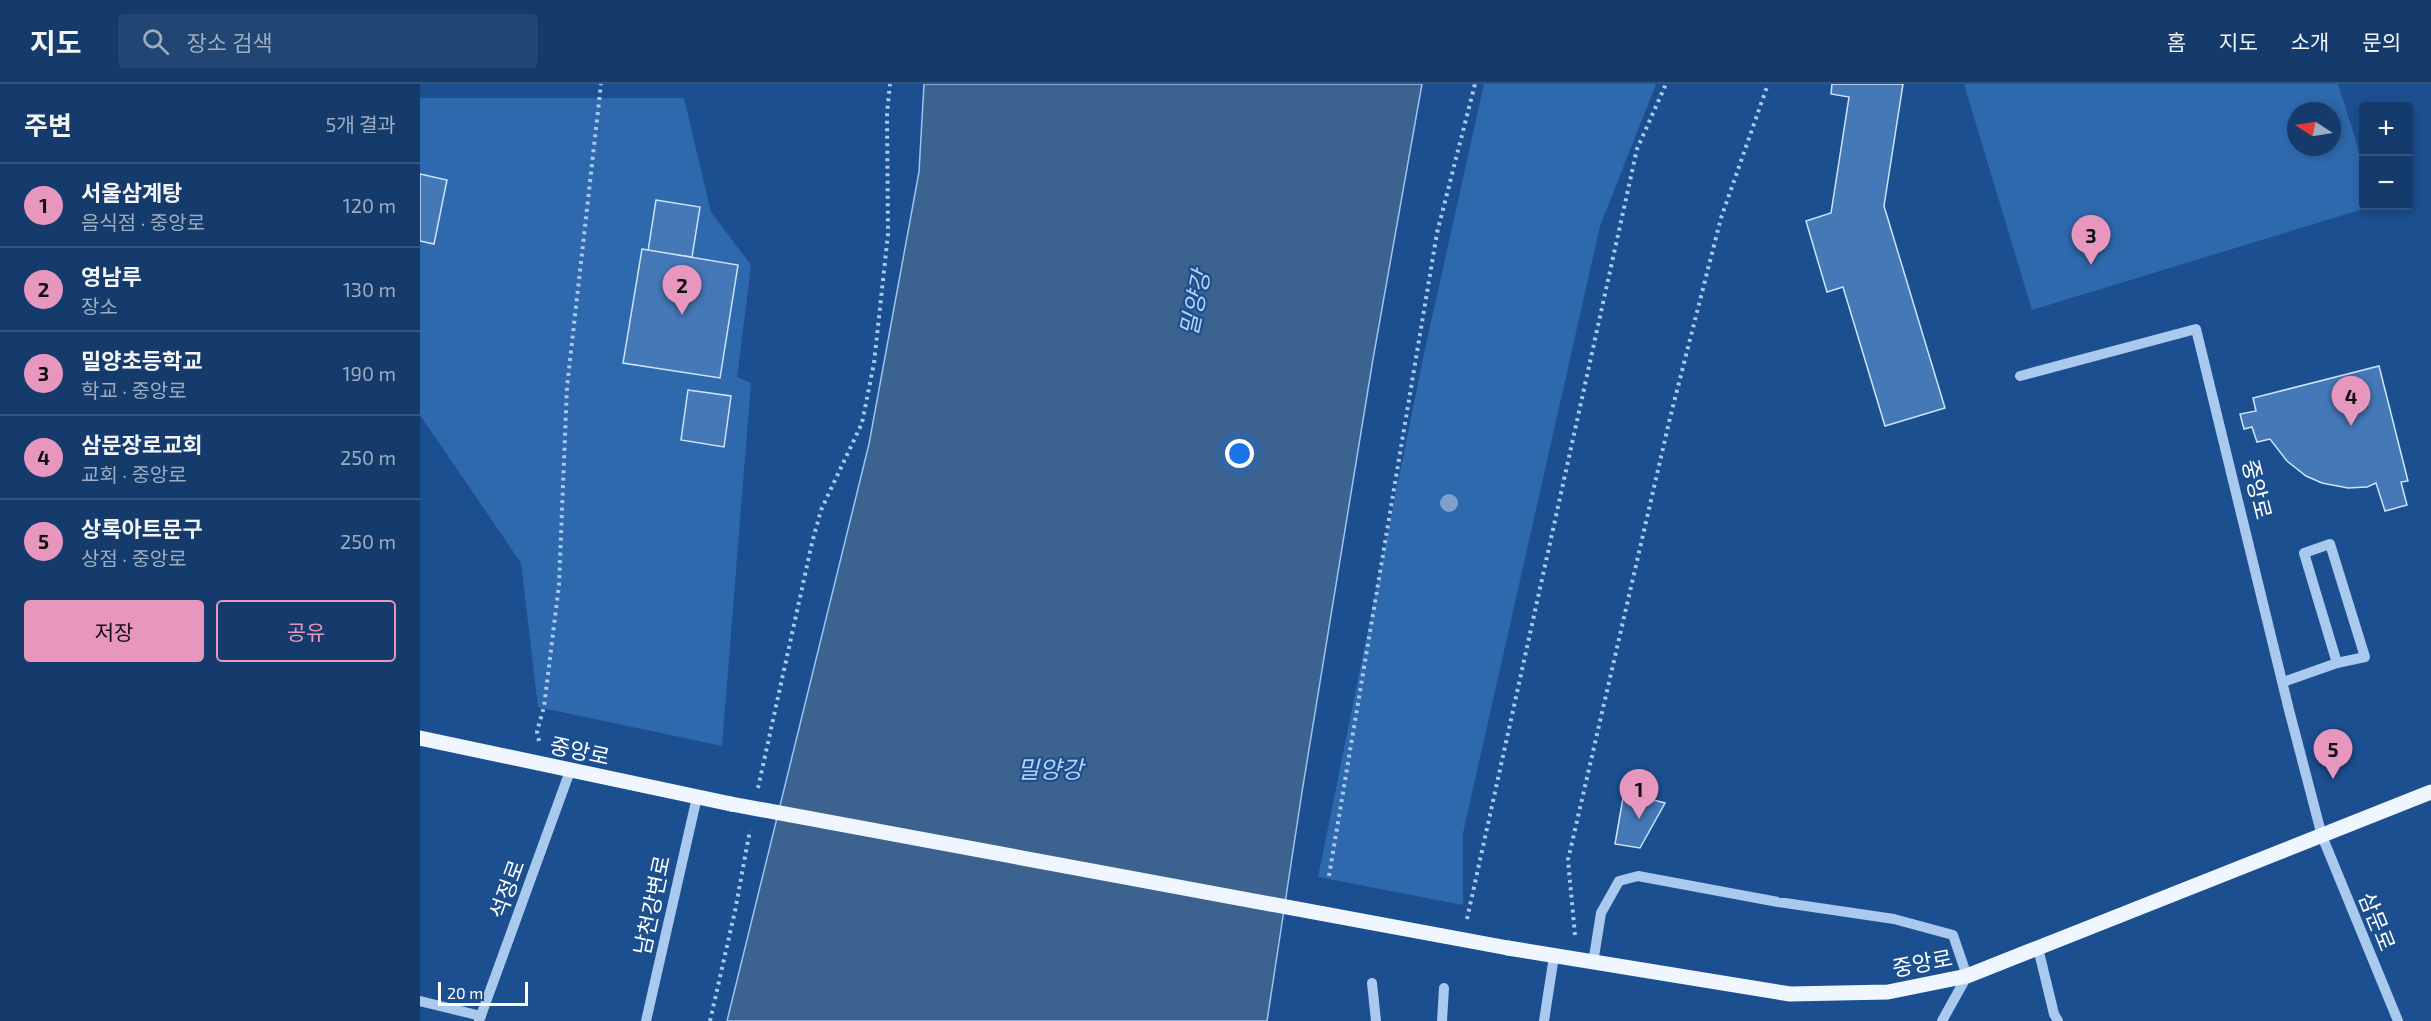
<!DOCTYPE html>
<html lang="ko">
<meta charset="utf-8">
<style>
:root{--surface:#143b6b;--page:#214673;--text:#f1f3f6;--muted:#9dadc1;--line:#33557e;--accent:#e797bd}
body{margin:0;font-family:"Exo 2","Noto Sans KR",sans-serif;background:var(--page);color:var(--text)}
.controls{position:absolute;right:18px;top:18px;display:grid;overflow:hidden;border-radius:6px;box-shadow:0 3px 9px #0003}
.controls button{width:54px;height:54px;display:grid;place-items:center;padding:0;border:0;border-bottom:2px solid var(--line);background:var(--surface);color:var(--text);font:30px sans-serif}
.compass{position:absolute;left:1867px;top:18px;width:54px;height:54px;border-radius:50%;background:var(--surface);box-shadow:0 3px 9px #0003;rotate:282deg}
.scale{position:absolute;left:18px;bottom:15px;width:90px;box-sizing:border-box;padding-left:6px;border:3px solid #fff;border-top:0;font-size:16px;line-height:21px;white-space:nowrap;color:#fff;-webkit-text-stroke:4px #1b4f8f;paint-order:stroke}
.you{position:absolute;left:820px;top:370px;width:21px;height:21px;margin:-15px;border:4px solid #fff;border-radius:50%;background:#1a73e8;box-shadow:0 0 0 9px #1a73e833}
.badge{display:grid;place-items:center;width:39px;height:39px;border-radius:50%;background:var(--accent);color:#111;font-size:20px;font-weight:700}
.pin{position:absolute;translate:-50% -50px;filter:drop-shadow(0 2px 3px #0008)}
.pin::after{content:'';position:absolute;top:32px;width:21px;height:18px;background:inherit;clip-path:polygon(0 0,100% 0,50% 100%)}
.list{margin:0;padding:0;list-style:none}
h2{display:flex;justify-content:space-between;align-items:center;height:78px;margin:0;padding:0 24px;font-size:26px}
h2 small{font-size:20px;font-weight:400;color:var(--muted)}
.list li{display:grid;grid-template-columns:39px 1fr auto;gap:18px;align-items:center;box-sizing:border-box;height:84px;padding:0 24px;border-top:2px solid var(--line)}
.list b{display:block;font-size:22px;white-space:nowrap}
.list p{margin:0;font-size:20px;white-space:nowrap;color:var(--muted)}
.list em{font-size:20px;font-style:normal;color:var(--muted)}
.actions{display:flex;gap:12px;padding:18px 24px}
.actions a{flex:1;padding:14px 0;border:2px solid var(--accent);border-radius:6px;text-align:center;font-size:21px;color:var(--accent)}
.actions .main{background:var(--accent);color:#111}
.icon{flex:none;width:33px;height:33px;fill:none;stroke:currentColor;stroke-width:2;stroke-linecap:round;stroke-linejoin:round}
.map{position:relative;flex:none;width:2011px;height:937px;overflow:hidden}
header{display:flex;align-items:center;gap:36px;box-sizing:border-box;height:84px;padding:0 30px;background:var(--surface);border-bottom:2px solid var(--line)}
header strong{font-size:28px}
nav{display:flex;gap:33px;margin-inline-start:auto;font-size:21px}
.search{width:420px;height:54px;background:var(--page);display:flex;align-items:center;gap:15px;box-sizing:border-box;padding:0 21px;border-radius:6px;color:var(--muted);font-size:22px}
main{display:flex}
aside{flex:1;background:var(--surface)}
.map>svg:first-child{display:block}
</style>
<header>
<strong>지도</strong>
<div class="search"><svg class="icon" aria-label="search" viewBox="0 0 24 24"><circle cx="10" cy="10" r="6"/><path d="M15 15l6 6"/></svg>장소 검색</div>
<nav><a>홈</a><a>지도</a><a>소개</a><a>문의</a></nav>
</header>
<main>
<aside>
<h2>주변<small>5개 결과</small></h2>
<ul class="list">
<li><span class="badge">1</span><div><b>서울삼계탕</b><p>음식점 · 중앙로</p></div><em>120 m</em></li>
<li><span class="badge">2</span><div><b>영남루</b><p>장소</p></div><em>130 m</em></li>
<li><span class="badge">3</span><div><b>밀양초등학교</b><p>학교 · 중앙로</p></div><em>190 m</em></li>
<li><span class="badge">4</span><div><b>삼문장로교회</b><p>교회 · 중앙로</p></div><em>250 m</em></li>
<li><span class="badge">5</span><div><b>상록아트문구</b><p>상점 · 중앙로</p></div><em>250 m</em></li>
</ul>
<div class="actions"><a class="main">저장</a><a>공유</a></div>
</aside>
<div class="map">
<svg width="2011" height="937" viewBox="0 0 2011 937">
<rect width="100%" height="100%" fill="#1b4f8f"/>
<g fill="#2e69ad" fill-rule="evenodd">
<path d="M1064,0H1236L1180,142L1043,749V821L898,793L1005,265Z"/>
<path d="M1544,0H1918L1943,79L1944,122H1953L1612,226ZM1876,27H1912V63H1876Z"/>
<path d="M0,14H264L291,128L331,181L317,293L331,299L302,662L118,623L101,479L0,331Z"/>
</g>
<path fill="#3c6290" stroke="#9cc4f0" stroke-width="1.5" d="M504,0H1002L953,275L882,708L847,937H307L449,360L499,88Z"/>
<g fill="#4478b7" stroke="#cfe3fa" stroke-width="1.5">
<path d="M1412,0H1483L1464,122L1525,324L1465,342L1423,203L1407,208L1386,137L1411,129L1429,13L1411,10Z"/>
<path d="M0,90L27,96L14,160L0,157Z"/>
<path d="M236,116L280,123L272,173L228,167Z"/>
<path d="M222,165L318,181L300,294L203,279Z"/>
<path d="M1959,282L1988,397L1981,398L1987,421L1965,427L1956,399L1947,403L1928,404L1902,399L1886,392L1867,377L1850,355L1837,358L1832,343L1824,345L1820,330L1836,327L1833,314Z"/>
<path d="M268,306L311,312L304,363L261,356Z"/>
<path d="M1204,708L1245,719L1220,764L1195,760Z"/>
</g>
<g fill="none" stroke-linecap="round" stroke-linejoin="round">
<g stroke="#a9c9ee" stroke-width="4" stroke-dasharray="3 4.5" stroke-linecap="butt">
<path d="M119,657L117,647L124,623L139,501L147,303L181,0"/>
<path d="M338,704L392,459L401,426L442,339L454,279L468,150L467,29L470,0"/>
<path d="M909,792L1017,149L1055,0"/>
<path d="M1047,835L1217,65L1246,0"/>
<path d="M1155,851L1148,776L1250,334L1301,134L1348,0"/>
<path d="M290,937L315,827L330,746"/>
</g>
<g stroke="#a9c9ee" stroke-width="10">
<path d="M1600,292L1776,245L1869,626L1902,752L1978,937"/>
<path d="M1863,598L1917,579L1945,573L1910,460L1884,469L1917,579"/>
<path d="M1618,864L1634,930L1638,937"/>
<path d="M1173,879L1181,829L1199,797L1218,792L1358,818L1474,835L1533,851L1547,892L1522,937"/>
<path d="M952,899L956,937"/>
<path d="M0,917L61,932"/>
<path d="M59,937L150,687"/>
<path d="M226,937L277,713"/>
<path d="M1022,937L1024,904"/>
<path d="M1124,937L1134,872"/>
</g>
<g stroke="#f0f6ff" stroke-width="15">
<path d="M0,654L311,720"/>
<path d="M1088,864L1370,910L1468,908L1547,892L2011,708"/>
</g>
<path stroke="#f0f6ff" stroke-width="15" d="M311,720L1088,864"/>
</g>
<circle fill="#7ea0ca" cx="1029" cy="419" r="9"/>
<g text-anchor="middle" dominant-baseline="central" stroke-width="4.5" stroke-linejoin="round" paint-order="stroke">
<g font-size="22" fill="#fff" stroke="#1b4f8f">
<text transform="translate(1838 405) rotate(76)">중앙로</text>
<text transform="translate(160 666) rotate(12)">중앙로</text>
<text transform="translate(86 805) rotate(-70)">석정로</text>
<text transform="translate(231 821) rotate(-78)">남천강변로</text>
<text transform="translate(1958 837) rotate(68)">삼문로</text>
<text transform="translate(1502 878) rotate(-11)">중앙로</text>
</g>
<g font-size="24" font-style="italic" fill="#b5d3f5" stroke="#1b4f8f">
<text transform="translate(774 219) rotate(-78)">밀양강</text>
<text x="630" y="684">밀양강</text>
</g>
</g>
</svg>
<div class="controls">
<button>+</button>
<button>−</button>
</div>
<svg class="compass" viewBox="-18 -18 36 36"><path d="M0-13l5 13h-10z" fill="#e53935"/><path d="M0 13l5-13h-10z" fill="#9dadc1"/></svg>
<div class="scale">20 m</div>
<div class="you"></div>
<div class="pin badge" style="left:1219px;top:735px">1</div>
<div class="pin badge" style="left:262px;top:231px">2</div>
<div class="pin badge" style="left:1671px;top:181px">3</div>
<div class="pin badge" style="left:1931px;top:342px">4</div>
<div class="pin badge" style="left:1913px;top:695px">5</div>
</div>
</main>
